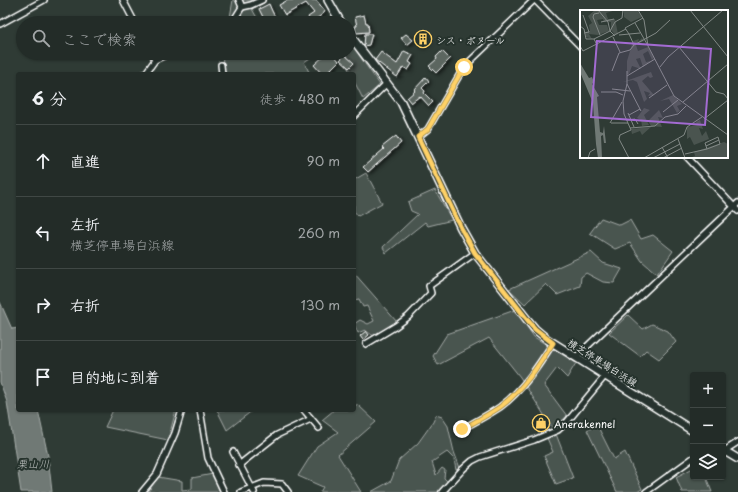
<!DOCTYPE html>
<html lang="ja">
<meta charset="utf-8">
<style>
:root{--surface:#232c28;--page:#2f3834;--text:#f1f3f6;--muted:#a3a7a8;--line:#404845}
body{margin:0;font-family:"Playpen Sans","Klee One",sans-serif;background:var(--page);color:var(--text)}
.controls{position:absolute;right:12px;bottom:12px;display:grid;overflow:hidden;border-radius:4px;box-shadow:0 1px 3px #0004}
.controls button{width:36px;height:36px;display:grid;place-items:center;padding:0;border:0;border-bottom:1px solid var(--line);background:var(--surface);color:var(--text);font:20px sans-serif}
.stop{position:absolute;width:12px;height:12px;margin:-9px;border:3px solid #ffd166;border-radius:50%;background:#fff}
.stop.end{background:#ffd166;border-color:#fff;box-shadow:0 1px 4px #0008}
.list{margin:0;padding:0;list-style:none}
h2{display:flex;justify-content:space-between;align-items:center;height:52px;margin:0;padding:0 16px;font-size:17px}
h2 small{font-size:13px;font-weight:400;color:var(--muted)}
.list li{display:grid;grid-template-columns:26px 1fr auto;gap:12px;align-items:center;box-sizing:border-box;height:72px;padding:0 16px;border-top:1px solid var(--line)}
.list b{display:block;font-size:15px;white-space:nowrap}
.list p{margin:0;font-size:13px;white-space:nowrap;color:var(--muted)}
.list em{font-size:13px;font-style:normal;color:var(--muted)}
.icon{flex:none;width:22px;height:22px;fill:none;stroke:currentColor;stroke-width:2;stroke-linecap:round;stroke-linejoin:round}
.map{position:relative;flex:none;width:738px;height:492px;overflow:hidden}
.search{position:absolute;background:var(--surface);box-shadow:0 1px 3px #0004;left:16px;top:16px;width:340px;height:44px;display:flex;align-items:center;gap:10px;box-sizing:border-box;padding:0 14px;border-radius:22px;color:var(--muted);font-size:15px}
.panel{position:absolute;background:var(--surface);box-shadow:0 1px 3px #0004;left:16px;top:72px;width:340px;height:340px;border-radius:4px}
.map>svg:first-child{display:block}
</style>
<div class="map">
<svg width="738" height="492" viewBox="0 0 738 492">
<defs>
<filter id="shadow"><feDropShadow dx="2" dy="2" stdDeviation="2" flood-color="#0009"/></filter>
</defs>
<rect width="100%" height="100%" fill="#2f3b35"/>
<filter id="ink" filterUnits="userSpaceOnUse"><feTurbulence type="fractalNoise" baseFrequency=".025" numOctaves="2"/><feDisplacementMap in="SourceGraphic" scale="8" xChannelSelector="R" yChannelSelector="G"/><feConvolveMatrix kernelMatrix="1 2 1 2 8 2 1 2 1" color-interpolation-filters="sRGB"/></filter>
<g filter="url(#ink)">
<g fill="#4a544f" stroke="#a4aaa7">
<path d="M233,0H261L262,4L252,9L260,23H229Z"/>
<path d="M349,41L380,85L363,99L354,81V74H351L340,53H349Z"/>
<path d="M223,53H318L304,62L310,74H222Z"/>
<path d="M366,173L382,203L358,216L354,211V180Z"/>
<path d="M435,190L452,220L428,226L425,222L386,253L383,247L418,214L411,211L408,202Z"/>
<path d="M601,218L620,225L630,220L641,239L653,235L673,251L657,274L642,261L630,243L615,249L590,233Z"/>
<path d="M591,252L603,263L622,269L614,283L603,282L586,273L581,277L580,286L557,295L546,284L525,304L509,289Z"/>
<path d="M354,273L397,322L375,337L365,330L358,333L354,324L360,320L368,324L374,321L367,306L363,307L359,299L354,300Z"/>
<path d="M515,310L534,337L576,363L567,378L557,368L544,385L567,416L553,429L520,377L489,338L438,365L433,356L447,334Z"/>
<path d="M628,315L643,329L652,324L668,331L676,342L659,359L646,350L640,356L609,333Z"/>
<path d="M354,405H358L376,422L338,455L361,492H320L323,487L298,476L317,446L338,432L322,420L334,410H354Z"/>
<path d="M113,410H176L168,440L105,427Z"/>
<path d="M217,410H253L227,430Z"/>
<path d="M436,415L442,417L448,426L454,452L460,468L456,470L454,459L447,452L432,462L436,475L442,468L445,470L444,478L448,482L449,492H371L391,481L399,460L418,443L433,422Z"/>
<path d="M597,425L614,459L625,452L642,489L637,492H617L587,430Z"/>
<path d="M556,434L573,478L556,484L544,456L553,452L547,438Z"/>
<path d="M693,468V477H706L712,492H682L676,477Z"/>
<path d="M213,474L220,492H148L158,477L182,481V490L192,489V478Z"/>
</g>
<path fill="#707975" stroke="#a9afac" d="M0,302L12,329L18,328V410H38L48,456L52,492H21L7,402L0,382Z"/>
<g fill="#5b6661" stroke="#fff" filter="url(#shadow)">
<path d="M288,0H316L325,11L324,13L311,23L308,17L314,13L306,3L285,15L279,5Z"/>
<path d="M269,4L272,11L278,23H266L259,9Z"/>
<path d="M364,15L366,23H368L369,32L356,33L355,26H357L355,17Z"/>
<path d="M423,32L430,40L422,47L415,39Z"/>
<path d="M365,34H372L369,45L364,46Z"/>
<path d="M406,34L413,40L407,45L401,38Z"/>
<path d="M404,51L413,55L409,62L412,64L408,70L403,67L397,77L375,60L381,52L397,64Z"/>
<path d="M442,51L450,59L436,73L429,66L437,59L436,57Z"/>
<path d="M327,53H332L339,61L326,74H322L314,65Z"/>
<path d="M345,55L354,63L349,68L340,60Z"/>
<path d="M426,77L429,81L422,88L425,91L424,93L433,102L429,106L420,96L411,103L407,98L415,91L414,90Z"/>
<path d="M396,136L401,143L368,172L363,167L384,149L382,147Z"/>
<path d="M366,331L369,335L363,340L360,336Z"/>
</g>
<g fill="none" stroke-linecap="round" stroke-linejoin="round">
<defs>
<g id="minor">
<path d="M123,0L135,23"/>
<path d="M535,0L581,47"/>
<path d="M242,7L251,5L262,0"/>
<path d="M232,23L242,7L239,0"/>
<path d="M0,24L44,0"/>
<path d="M152,53L155,60"/>
<path d="M221,65L222,74"/>
<path d="M145,74L155,60L170,53"/>
<path d="M354,116L387,83"/>
<path d="M418,137L428,129L464,67L534,0"/>
<path d="M687,157L738,211"/>
<path d="M366,344L396,326L408,317L431,293L429,286L475,253"/>
<path d="M576,357L738,203"/>
<path d="M200,410L208,458L224,492"/>
<path d="M304,410L319,428"/>
<path d="M462,429C475,422 488,415 500,407C522,391 539,365 553,343"/>
<path d="M724,451L738,442"/>
<path d="M233,452L254,492"/>
<path d="M239,465L277,435L311,419"/>
<path d="M142,492L157,474L175,433L182,410"/>
<path d="M241,492L264,483L282,484L288,492"/>
<path d="M442,492L463,469L472,461L480,457L534,440L558,430L567,422L605,376"/>
<path d="M646,492L693,458"/>
</g>
<g id="secondary">
<path d="M328,0L341,23"/>
<path d="M349,34L401,102L461,228L475,253L526,318L535,329L547,339L693,431"/>
<path d="M723,450L738,459"/>
</g>
</defs>
<use href="#minor" stroke="#fff" stroke-width="8"/>
<use href="#secondary" stroke="#fff" stroke-width="10"/>
<use href="#minor" stroke="#26332d" stroke-width="5"/>
<use href="#secondary" stroke="#26332d" stroke-width="7"/>
</g>
</g>
<g fill="none" stroke-linecap="round" stroke-linejoin="round" filter="url(#ink)">
<path stroke="#ffd166" stroke-width="5" d="M462,429C475,422 488,415 500,407C522,391 539,365 553,343L535,329L526,318L475,253L461,228L418,137L428,129L464,67"/>
</g>
<defs>
<symbol id="building-ring" viewBox="-11 -11 22 22"><circle r="9.5" fill="#26332d" stroke="#ffd166" stroke-width="1.5"/><path d="M-4-6H4V6H1V3H-1V6H-4ZM-2.5-4.3h1.7v1.8h-1.7ZM.8-4.3h1.7v1.8H.8ZM-2.5-1h1.7V.8h-1.7ZM.8-1h1.7V.8H.8Z" fill="#ffd166"/></symbol>
<symbol id="shop-ring" viewBox="-11 -11 22 22"><circle r="9.5" fill="#26332d" stroke="#ffd166" stroke-width="1.5"/><path d="M-5-2.5h2.3a2.7 3.5 0 0 1 5.4 0H5L5.5 6h-11ZM-1.5-2.5h3a1.5 2.3 0 0 0-3 0Z" fill="#ffd166"/></symbol>
</defs>
<g fill-rule="evenodd">
<use href="#building-ring" x="413" y="29" width="20" height="20"/>
<use href="#shop-ring" x="531" y="413" width="20" height="20"/>
</g>
<g text-anchor="middle" dominant-baseline="central" stroke-width="4" stroke-linejoin="round" paint-order="stroke">
<g font-size="10" fill="#fff" stroke="#26332d" text-anchor="start">
<text x="436" y="39">シス・ボヌール</text>
<text x="554" y="423">Anerakennel</text>
</g>
<g font-size="10" fill="#fff" stroke="#26332d">
<text transform="translate(603 362) rotate(32)">横芝停車場白浜線</text>
</g>
<g font-size="11" font-style="italic" fill="#b8bcba" stroke="#26332d">
<text x="33" y="463">栗山川</text>
</g>
</g>
<g transform="translate(580 10)">
<rect width="148" height="148" fill="#2f3b35"/>
<path d="M15,0H36L26,3L28,9H35L38,24L35,25L31,20V12H24L23,9L17,10L19,15H27L29,21L18,25L9,24L12,29L6,27L5,22L10,21L9,15L12,13L8,6ZM44,0H57L62,7L51,12L44,7ZM62,28L64,31L56,35L58,41L68,37L74,48L72,50L68,41L63,44L66,52L71,51L63,57L60,48L56,49L61,59L52,56L49,64H47V51L53,31L59,29L58,32ZM71,62L73,67L70,68L68,66L62,71L74,85L68,86L70,83L64,81L67,89L64,92L57,72L53,70L43,72ZM93,85L102,94L97,96L100,101L97,103L89,89L80,91ZM64,98L70,100L64,105L69,115L62,116L61,110L57,108ZM79,100L83,108L78,107L82,117L71,116L68,111ZM120,110L123,119L119,118L122,126L126,121L129,129L114,135L110,127L107,129V117L117,115L116,112ZM71,117L62,125L60,121L52,124L51,119ZM144,132L148,134V148H109L115,146L114,142Z" fill="#4a544f"/>
<path d="M0,53L9,68L12,67L14,72L12,74L19,86L17,87L20,122L23,123L24,116L26,133H24L23,125L21,126L22,148H18L16,134L13,93L0,62Z" fill="#707975"/>
<path fill="none" stroke="#828986" stroke-width="1" d="M18,0L28,12L30,21L35,12L42,8L43,0M58,0L64,10L68,36L94,86L148,125M110,0L148,47M19,3L14,4L13,7L20,25M3,5L9,22L4,23M21,12L34,9M55,13L67,34M0,16L4,19L6,29H14L17,35M49,24L45,18L63,8M39,25L60,23M33,27L40,42M14,29L30,21L35,26M54,35L76,23L90,10M0,36L3,41L46,19M99,37L136,82L144,84L148,89M80,57L88,47L143,0M32,61L39,43L50,40L54,35L49,24M47,61V74L61,101M47,66L75,49M47,74L43,91L44,104L51,120L40,125L39,129L49,148M32,79L50,81M21,82H36L43,85M69,88L87,75M103,92L148,54M83,102L98,90M48,103L54,117M49,105L60,99M124,109L148,90M47,110L55,109L58,114M30,113L42,92M31,113H48M50,118L75,116L85,107L98,104L106,96M98,129L105,148M126,136L139,130M82,137L88,148M105,144L127,139L140,134L138,127L125,133L127,139M8,148L10,142L15,139M64,148L104,125L107,117L122,107M73,148L100,134M83,148L102,138"/>
<path fill="#a36bd2" fill-opacity="0.15" stroke="#a36bd2" stroke-width="2" d="M17,31L131,39L125,115L11,107Z"/>
<rect width="148" height="148" fill="none" stroke="#fff" stroke-width="2"/>
</g>
</svg>
<div class="controls">
<button>+</button>
<button>−</button>
<button><svg class="icon" aria-label="layers" viewBox="0 0 24 24"><path d="M12 4l9 5-9 5-9-5zM3 14l9 5 9-5"/></svg></button>
</div>
<div class="stop" style="left:464px;top:67px"></div>
<div class="stop end" style="left:462px;top:429px"></div>
<div class="search"><svg class="icon" aria-label="search" viewBox="0 0 24 24"><circle cx="10" cy="10" r="6"/><path d="M15 15l6 6"/></svg>ここで検索</div>
<section class="panel">
<h2>6 分<small>徒歩 · 480 m</small></h2>
<ul class="list">
<li><svg class="icon" aria-label="ahead" viewBox="0 0 24 24"><path d="M12 20V5M6 11l6-6 6 6"/></svg><div><b>直進</b></div><em>90 m</em></li>
<li><svg class="icon" aria-label="left" viewBox="0 0 24 24"><path d="M17 20v-9H6M10 6l-5 5 5 5"/></svg><div><b>左折</b><p>横芝停車場白浜線</p></div><em>260 m</em></li>
<li><svg class="icon" aria-label="right" viewBox="0 0 24 24"><path d="M7 20v-9h11M14 6l5 5-5 5"/></svg><div><b>右折</b></div><em>130 m</em></li>
<li><svg class="icon" aria-label="arrive" viewBox="0 0 24 24"><path d="M6 21V4h12l-3 4 3 4H6"/></svg><div><b>目的地に到着</b></div></li>
</ul>
</section>
</div>
